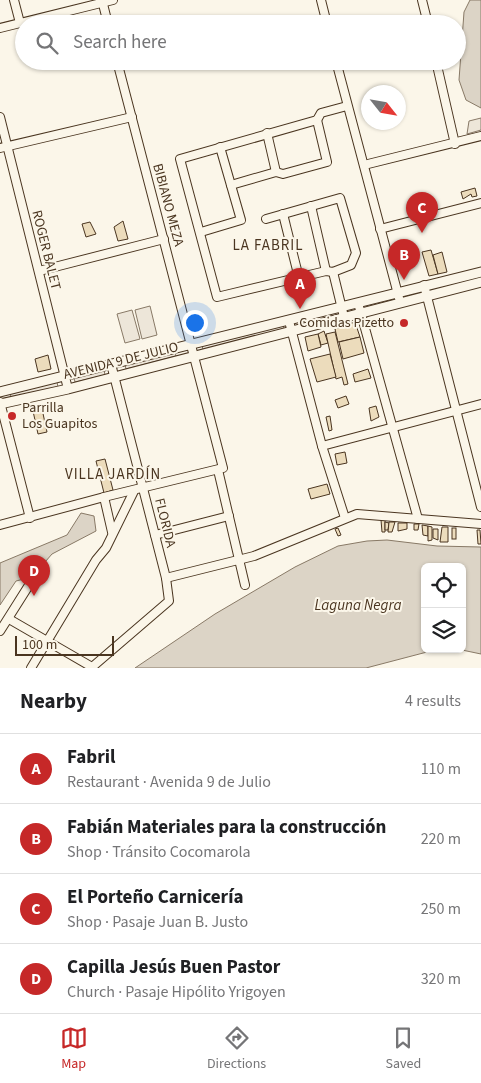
<!DOCTYPE html>
<meta charset="utf-8">
<style>
:root{--surface:#fff;--page:#f2f2f2;--text:#202124;--muted:#757577;--line:#e0e0e0;--accent:#c62828}
body{margin:0;font-family:"Source Sans 3",sans-serif;background:var(--page);color:var(--text)}
.controls{position:absolute;right:15px;bottom:15px;display:grid;overflow:hidden;border-radius:8px;box-shadow:0 1px 4px #0004}
.controls button{width:45px;height:45px;display:grid;place-items:center;padding:0;border:0;border-bottom:1px solid var(--line);background:var(--surface);color:var(--text);font:25px sans-serif}
.compass{position:absolute;left:361px;top:85px;width:45px;height:45px;border-radius:50%;background:var(--surface);box-shadow:0 1px 4px #0004;rotate:121deg}
.scale{position:absolute;left:15px;bottom:12px;width:99px;box-sizing:border-box;padding-left:5px;border:2px solid #4a3520;border-top:0;font-size:14px;line-height:18px;white-space:nowrap;color:#4a3520;-webkit-text-stroke:4px #fbf6e9;paint-order:stroke}
.you{position:absolute;left:194px;top:322px;width:18px;height:18px;margin:-12px;border:4px solid #fff;border-radius:50%;background:#1a73e8;box-shadow:0 0 0 8px #1a73e833}
.badge{display:grid;place-items:center;width:32px;height:32px;border-radius:50%;background:var(--accent);color:#fff;font-size:16px;font-weight:700}
.pin{position:absolute;translate:-50% -41px;filter:drop-shadow(0 1px 2px #0008)}
.pin::after{content:'';position:absolute;top:26px;width:18px;height:15px;background:inherit;clip-path:polygon(0 0,100% 0,50% 100%)}
.list{margin:0;padding:0;list-style:none}
h2{display:flex;justify-content:space-between;align-items:center;height:65px;margin:0;padding:0 20px;font-size:21px}
h2 small{font-size:16px;font-weight:400;color:var(--muted)}
.list li{display:grid;grid-template-columns:32px 1fr auto;gap:15px;align-items:center;box-sizing:border-box;height:70px;padding:0 20px;border-top:1px solid var(--line)}
.list b{display:block;font-size:19px;white-space:nowrap}
.list p{margin:0;font-size:16px;white-space:nowrap;color:var(--muted)}
.list em{font-size:16px;font-style:normal;color:var(--muted)}
.icon{flex:none;width:28px;height:28px;fill:none;stroke:currentColor;stroke-width:2;stroke-linecap:round;stroke-linejoin:round}
.map{position:relative;flex:none;width:481px;height:668px;overflow:hidden}
.search{position:absolute;background:var(--surface);box-shadow:0 1px 4px #0004;left:15px;right:15px;top:15px;height:55px;display:flex;align-items:center;gap:12px;box-sizing:border-box;padding:0 18px;border-radius:28px;color:var(--muted);font-size:19px}
.sheet{height:345px;background:var(--surface)}
nav{display:flex;justify-content:space-around;align-items:center;box-sizing:border-box;height:70px;border-top:1px solid var(--line);background:var(--surface);font-size:14px;color:var(--muted)}
nav a{display:grid;justify-items:center;gap:2px}
nav .on{color:var(--accent)}
.map>svg:first-child{display:block}
</style>
<div class="map">
<svg width="481" height="668" viewBox="0 0 481 668">
<rect width="100%" height="100%" fill="#fbf6e9"/>
<g fill="#ede6d9" stroke="#887966">
<path d="M481,118V130L467,134L469,121Z"/>
<path d="M150,306L157,335L142,339L135,310Z"/>
<path d="M132,310L140,339L125,343L117,314Z"/>
<path d="M283,325L284,329L203,350L202,345Z"/>
<path d="M175,352L176,356L126,369L125,365Z"/>
<path d="M104,370L105,375L75,382L74,378Z"/>
<path d="M57,382L58,387L11,398L10,394Z"/>
</g>
<g fill="#dcd4c6" stroke="#887966" fill-rule="evenodd">
<path d="M470,0H481V108L466,100L459,80L464,12Z"/>
<path d="M81,513L94,516L96,531L52,554L32,577L16,581L0,605V563L67,535Z"/>
<path d="M387,540L437,546L481,547V654L462,650L427,652L366,668H135L215,614L295,567L338,546L367,541ZM425,567H462V649H425Z"/>
</g>
<g fill="#ecdcbc" stroke="#4a3520">
<path d="M475,188L477,196L472,197L471,194L463,199L461,192Z"/>
<path d="M123,221L128,239L118,241L114,227Z"/>
<path d="M90,222L96,234L86,237L82,224Z"/>
<path d="M431,250L438,274L429,276L422,252Z"/>
<path d="M442,252L447,272L438,274L433,255Z"/>
<path d="M355,322L360,337L338,342L335,329Z"/>
<path d="M324,331L328,343L321,345L318,334Z"/>
<path d="M335,332L348,384L344,385L342,377L336,379L326,334Z"/>
<path d="M318,334L321,347L308,351L305,337Z"/>
<path d="M360,337L364,353L343,359L339,342Z"/>
<path d="M330,354L336,377L317,382L310,359Z"/>
<path d="M48,355L51,369L38,372L35,359Z"/>
<path d="M368,369L371,378L355,382L353,374Z"/>
<path d="M346,396L349,404L338,408L335,400Z"/>
<path d="M376,406L379,417L371,421L369,408Z"/>
<path d="M42,409L47,432L38,434L33,411Z"/>
<path d="M330,416L332,430L329,431L326,417Z"/>
<path d="M345,452L347,463L337,465L335,454Z"/>
<path d="M105,459L113,490L104,493L96,461Z"/>
<path d="M327,484L330,494L311,499L308,489Z"/>
<path d="M381,520H385V532H382Z"/>
<path d="M385,522L389,523L388,530H385Z"/>
<path d="M389,522H395L392,532H388Z"/>
<path d="M398,523H407V529L398,531Z"/>
<path d="M414,524H419L418,530H414Z"/>
<path d="M422,525L428,526V536L423,535Z"/>
<path d="M428,526L432,527V540L428,541Z"/>
<path d="M442,527H448V542H440Z"/>
<path d="M338,528L341,535L338,536L335,529Z"/>
<rect x="452" y="528" width="4" height="11"/>
<path d="M433,529H438V540L433,538Z"/>
<path d="M477,530H480L481,544H478Z"/>
</g>
<g fill="none" stroke-linecap="round" stroke-linejoin="round">
<defs>
<g id="minor">
<path d="M14,0L20,23"/>
<path d="M102,0L108,24"/>
<path d="M321,0L327,24"/>
<path d="M422,0L428,24"/>
<path d="M0,28L113,0"/>
<path d="M336,61L399,298"/>
<path d="M436,61L455,144"/>
<path d="M337,66L356,61"/>
<path d="M0,117L68,389"/>
<path d="M267,133L276,172"/>
<path d="M0,148L132,117"/>
<path d="M364,165L481,136"/>
<path d="M231,185L276,172L283,174L327,162L317,120"/>
<path d="M311,206L326,271"/>
<path d="M283,214L299,278"/>
<path d="M266,219L340,198L356,253L351,265L333,272L326,271L217,297L180,159L317,120L321,113L347,106"/>
<path d="M380,229L481,203"/>
<path d="M201,232L241,220L220,147"/>
<path d="M39,271L164,239"/>
<path d="M333,272L344,317"/>
<path d="M424,285L481,507"/>
<path d="M358,303L418,519"/>
<path d="M289,321L322,446L345,518"/>
<path d="M0,402L30,518"/>
<path d="M322,446L481,404"/>
<path d="M218,470L245,585"/>
<path d="M104,497L112,532"/>
<path d="M0,525L104,497L223,468L117,61"/>
<path d="M155,535L229,516"/>
<path d="M166,578L254,556L357,514L481,524"/>
<path d="M9,619L92,667"/>
<path d="M0,631L31,582"/>
<path d="M31,668L96,560L106,548L134,491"/>
<path d="M91,668L169,601L166,578L111,364"/>
</g>
<g id="major">
<path d="M0,392L481,272"/>
<path d="M0,404L68,389L481,282"/>
</g>
</defs>
<use href="#minor" stroke="#4a3520" stroke-width="10"/>
<use href="#major" stroke="#4a3520" stroke-width="11"/>
<use href="#minor" stroke="#fbf6e9" stroke-width="8"/>
<use href="#major" stroke="#fbf6e9" stroke-width="9"/>
</g>
<g fill="#c62828" stroke="#fbf6e9" stroke-width="2">
<circle cx="404" cy="323" r="5"/>
<circle cx="12" cy="416" r="5"/>
</g>
<g text-anchor="middle" dominant-baseline="central" stroke-width="4" stroke-linejoin="round" paint-order="stroke">
<g font-size="14" fill="#4a3520" stroke="#fbf6e9">
<text transform="translate(168 205) rotate(75)">BIBIANO MEZA</text>
<text transform="translate(46 250) rotate(76)">ROGER BALET</text>
<text transform="translate(121 361) rotate(-14)">AVENIDA 9 DE JULIO</text>
<text transform="translate(165 523) rotate(76)">FLORIDA</text>
</g>
<g font-size="14" fill="#4a3520" stroke="#fbf6e9" text-anchor="end">
<text x="394" y="323">Comidas Pizetto</text>
<text x="22" y="408" text-anchor="start">Parrilla<tspan x="22" dy="16">Los Guapitos</tspan></text>
</g>
<g font-size="15" letter-spacing="1" fill="#4a3520" stroke="#fbf6e9">
<text x="268" y="245">LA FABRIL</text>
<text x="113" y="474">VILLA JARDÍN</text>
</g>
<g font-size="15" font-style="italic" fill="#4a3520" stroke="#fbf6e9">
<text x="358" y="605">Laguna Negra</text>
</g>
</g>
</svg>
<div class="controls">
<button><svg class="icon" aria-label="locate" viewBox="0 0 24 24"><circle cx="12" cy="12" r="6"/><path d="M12 2v4M12 18v4M2 12h4M18 12h4"/></svg></button>
<button><svg class="icon" aria-label="layers" viewBox="0 0 24 24"><path d="M12 4l9 5-9 5-9-5zM3 14l9 5 9-5"/></svg></button>
</div>
<svg class="compass" viewBox="-18 -18 36 36"><path d="M0-13l5 13h-10z" fill="#e53935"/><path d="M0 13l5-13h-10z" fill="#757577"/></svg>
<div class="scale">100 m</div>
<div class="you"></div>
<div class="pin badge" style="left:300px;top:309px">A</div>
<div class="pin badge" style="left:404px;top:280px">B</div>
<div class="pin badge" style="left:422px;top:233px">C</div>
<div class="pin badge" style="left:34px;top:596px">D</div>
<div class="search"><svg class="icon" aria-label="search" viewBox="0 0 24 24"><circle cx="10" cy="10" r="6"/><path d="M15 15l6 6"/></svg>Search here</div>
</div>
<section class="sheet">
<h2>Nearby<small>4 results</small></h2>
<ul class="list">
<li><span class="badge">A</span><div><b>Fabril</b><p>Restaurant · Avenida 9 de Julio</p></div><em>110 m</em></li>
<li><span class="badge">B</span><div><b>Fabián Materiales para la construcción</b><p>Shop · Tránsito Cocomarola</p></div><em>220 m</em></li>
<li><span class="badge">C</span><div><b>El Porteño Carnicería</b><p>Shop · Pasaje Juan B. Justo</p></div><em>250 m</em></li>
<li><span class="badge">D</span><div><b>Capilla Jesús Buen Pastor</b><p>Church · Pasaje Hipólito Yrigoyen</p></div><em>320 m</em></li>
</ul>
</section>
<nav>
<a class="on"><svg class="icon" aria-label="map" viewBox="0 0 24 24"><path d="M3 6l6-2 6 2 6-2v14l-6 2-6-2-6 2zM9 4v14M15 6v14"/></svg>Map</a>
<a><svg class="icon" aria-label="directions" viewBox="0 0 24 24"><path d="M12 3l9 9-9 9-9-9zM9 14v-3h6M13 9l2 2-2 2"/></svg>Directions</a>
<a><svg class="icon" aria-label="saved" viewBox="0 0 24 24"><path d="M7 4h10v16l-5-4-5 4z"/></svg>Saved</a>
</nav>
